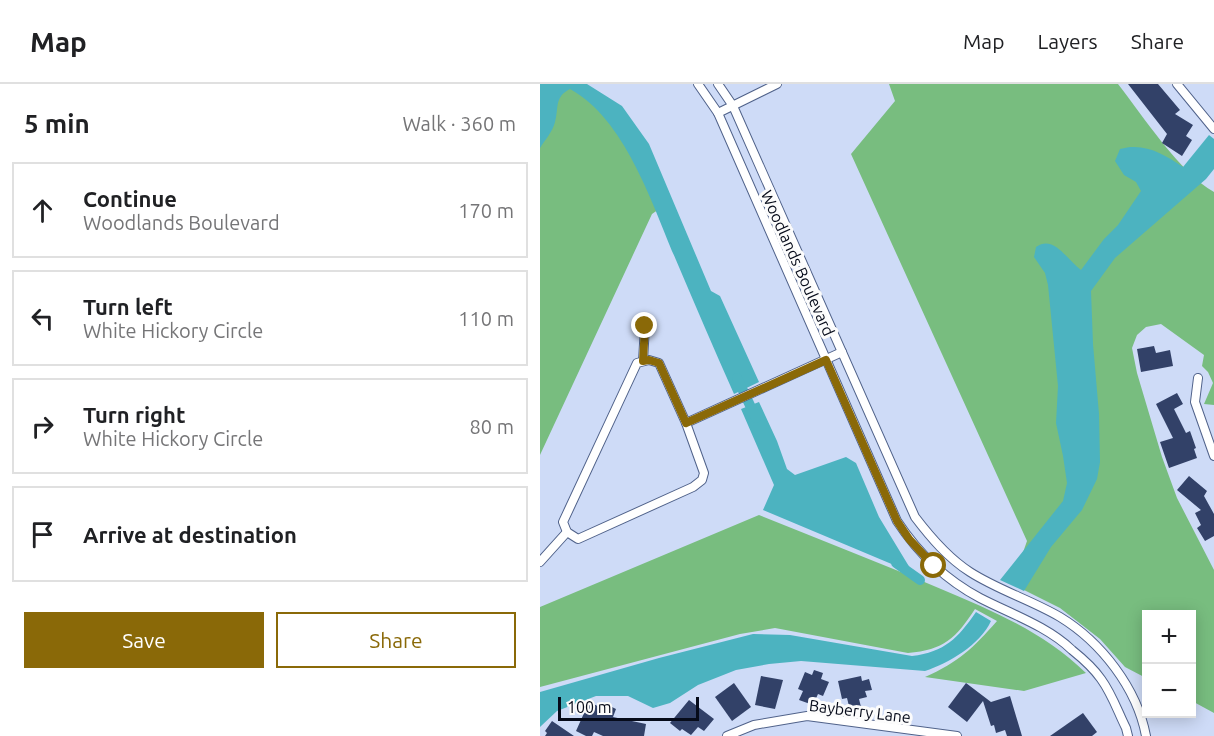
<!DOCTYPE html>
<meta charset="utf-8">
<style>
:root{--surface:#fff;--page:#f6f6f6;--text:#202124;--muted:#757577;--line:#e0e0e0;--accent:#8a6908}
body{margin:0;font-family:Ubuntu,sans-serif;background:var(--page);color:var(--text)}
.controls{position:absolute;right:18px;bottom:18px;display:grid;overflow:hidden;border-radius:0px;box-shadow:0 3px 15px #0003}
.controls button{width:54px;height:54px;display:grid;place-items:center;padding:0;border:0;border-bottom:2px solid var(--line);background:var(--surface);color:var(--text);font:30px sans-serif}
.scale{position:absolute;left:18px;bottom:15px;width:141px;box-sizing:border-box;padding-left:6px;border:3px solid #060b1a;border-top:0;font-size:16px;line-height:21px;white-space:nowrap;color:#060b1a;-webkit-text-stroke:4px #fcfcfc;paint-order:stroke}
.stop{position:absolute;width:18px;height:18px;margin:-14px;border:4px solid #8a6908;border-radius:50%;background:#fff}
.stop.end{background:#8a6908;border-color:#fff;box-shadow:0 2px 6px #0008}
.list{margin:0;padding:0;list-style:none}
h2{display:flex;justify-content:space-between;align-items:center;height:78px;margin:0;padding:0 24px;font-size:26px}
h2 small{font-size:20px;font-weight:400;color:var(--muted)}
.list li{display:grid;grid-template-columns:39px 1fr auto;gap:18px;align-items:center;box-sizing:border-box;height:96px;margin:0 12px 12px;padding:0 12px;border:2px solid var(--line);border-radius:0px}
.list b{display:block;font-size:22px;white-space:nowrap}
.list p{margin:0;font-size:20px;white-space:nowrap;color:var(--muted)}
.list em{font-size:20px;font-style:normal;color:var(--muted)}
.actions{display:flex;gap:12px;padding:18px 24px}
.actions a{flex:1;padding:14px 0;border:2px solid var(--accent);border-radius:0px;text-align:center;font-size:21px;color:var(--accent)}
.actions .main{background:var(--accent);color:#fff}
.icon{flex:none;width:33px;height:33px;fill:none;stroke:currentColor;stroke-width:2;stroke-linecap:round;stroke-linejoin:round}
.map{position:relative;flex:none;width:674px;height:652px;overflow:hidden}
header{display:flex;align-items:center;gap:36px;box-sizing:border-box;height:84px;padding:0 30px;background:var(--surface);border-bottom:2px solid var(--line)}
header strong{font-size:28px}
nav{display:flex;gap:33px;margin-inline-start:auto;font-size:21px}
main{display:flex}
aside{flex:1;background:var(--surface)}
.map>svg:first-child{display:block}
</style>
<header>
<strong>Map</strong>
<nav><a>Map</a><a>Layers</a><a>Share</a></nav>
</header>
<main>
<aside>
<h2>5 min<small>Walk · 360 m</small></h2>
<ul class="list">
<li><svg class="icon" aria-label="ahead" viewBox="0 0 24 24"><path d="M12 20V5M6 11l6-6 6 6"/></svg><div><b>Continue</b><p>Woodlands Boulevard</p></div><em>170 m</em></li>
<li><svg class="icon" aria-label="left" viewBox="0 0 24 24"><path d="M17 20v-9H6M10 6l-5 5 5 5"/></svg><div><b>Turn left</b><p>White Hickory Circle</p></div><em>110 m</em></li>
<li><svg class="icon" aria-label="right" viewBox="0 0 24 24"><path d="M7 20v-9h11M14 6l5 5-5 5"/></svg><div><b>Turn right</b><p>White Hickory Circle</p></div><em>80 m</em></li>
<li><svg class="icon" aria-label="arrive" viewBox="0 0 24 24"><path d="M6 21V4h12l-3 4 3 4H6"/></svg><div><b>Arrive at destination</b></div></li>
</ul>
<div class="actions"><a class="main">Save</a><a>Share</a></div>
</aside>
<div class="map">
<svg width="674" height="652" viewBox="0 0 674 652">
<rect width="100%" height="100%" fill="#cedbf7"/>
<g fill="#78bd7f">
<path d="M30,0L61,17L122,123L112,130L0,371V14Z"/>
<path d="M349,0H578C603,32 640,89 674,108V321L664,320L673,299L668,288L662,282L664,271L621,240L606,243L597,251L592,264L597,289L622,373L637,414L674,486V629L652,617V530H606V594L585,583L560,555L520,524L472,500L487,457L311,70L355,17Z"/>
<path d="M219,431C280,456 341,479 401,505C455,528 504,548 546,589L484,607L385,593C419,578 433,564 457,537L435,525C416,554 404,566 368,569L235,544L200,550L0,603V523Z"/>
</g>
<g fill="#4cb3c0">
<path d="M0,0H47L82,22L109,60L171,207L180,212L219,298L194,310C174,265 155,221 136,176C112,120 86,36 30,5C14,13 19,24 15,38C13,47 5,56 0,64Z"/>
<path d="M669,51L674,55V85L666,95L575,174L551,207L553,260L559,330L560,378L557,395L542,426L511,463L484,507L460,496L523,417L527,399L523,372L516,339L518,302L508,201L505,189L494,173L496,163C514,150 527,176 541,186L564,155L578,141L601,107L596,98L584,91L575,77L580,65C604,58 624,70 643,83Z"/>
<path d="M219,318L237,357L247,385L255,391L306,373L316,379L339,433L373,489L223,426L234,401L201,325Z"/>
<path d="M436,528L451,537C440,561 409,579 385,587L261,577L229,580L196,586L158,601L130,619L113,624L88,612H56L17,627L0,643V608L119,574L213,550L250,551L372,572C405,568 418,554 436,528Z"/>
</g>
<g fill="none" stroke-linecap="round" stroke-linejoin="round">
<g stroke="#4cb3c0" stroke-width="10">
<path d="M197,294L216,334"/>
<path d="M356,479L380,496"/>
</g>
</g>
<g fill="#324168">
<path d="M588,0H618L640,26L635,30L653,41L646,52L652,56L642,72L622,59L627,50Z"/>
<path d="M614,262L616,269L630,266L633,282L601,288L597,265Z"/>
<path d="M637,309L643,320L634,325L646,349L650,347L656,364L654,365L657,374L629,384L620,358L633,354L616,320Z"/>
<path d="M649,392L667,407L664,412L674,430V452L665,457L657,444L661,441L655,429L661,426L637,406Z"/>
<path d="M274,586L283,589L281,595L289,598L283,612L278,610L273,621L259,616L263,607L258,605L265,588L272,591Z"/>
<path d="M221,592L243,596L235,625L215,621Z"/>
<path d="M321,592L322,597L329,595L332,606L325,607L327,613L319,615L321,623L310,626L307,614L302,615L298,597Z"/>
<path d="M194,599L211,623L192,637L175,613Z"/>
<path d="M426,599L451,618L470,612L482,652H467L465,646L456,649L454,641L451,642L443,617L427,638L408,623Z"/>
<path d="M149,616L174,635L164,647L158,643L151,651L142,645L140,647L130,639Z"/>
<path d="M49,618L64,625L66,620L76,625L73,633L106,640L104,652H63L54,648L52,652H46L36,647Z"/>
<path d="M543,629L557,648L552,652H510Z"/>
<path d="M12,637L34,652H5L7,649L5,647Z"/>
</g>
<g fill="none" stroke-linecap="round" stroke-linejoin="round">
<defs>
<g id="minor">
<path d="M158,0L178,29L357,437C378,469 406,496 440,514C471,530 507,542 532,566C542,574 554,585 561,595C572,610 578,628 586,644L588,652"/>
<path d="M178,0L193,22L375,433C391,454 408,474 430,488C458,506 491,516 520,533C561,558 597,604 606,652"/>
<path d="M637,0L674,45"/>
<path d="M178,29L237,0"/>
<path d="M109,276L119,279L146,339L164,389L162,396L153,403L38,455L27,448L23,438L97,279Z"/>
<path d="M103,277L105,242"/>
<path d="M658,294L655,318L674,372"/>
<path d="M146,339L302,268"/>
<path d="M0,478L27,448"/>
<path d="M187,652L214,641L267,632L417,652"/>
</g>
</defs>
<use href="#minor" stroke="#50628a" stroke-width="10"/>
<use href="#minor" stroke="#fff" stroke-width="8"/>
</g>
<g fill="none" stroke-linecap="round" stroke-linejoin="round">
<path stroke="#8a6908" stroke-width="8" d="M105,242L103,277L109,276L119,279L146,339L286,276L357,437L369,455L394,482"/>
</g>
<g text-anchor="middle" dominant-baseline="central" stroke-width="6" stroke-linejoin="round" paint-order="stroke">
<g font-size="16" fill="#060b1a" stroke="#fcfcfc">
<text transform="translate(258 179) rotate(66)">Woodlands Boulevard</text>
<text transform="translate(320 627) rotate(7)">Bayberry Lane</text>
</g>
</g>
</svg>
<div class="controls">
<button>+</button>
<button>−</button>
</div>
<div class="scale">100 m</div>
<div class="stop" style="left:394px;top:482px"></div>
<div class="stop end" style="left:105px;top:242px"></div>
</div>
</main>
